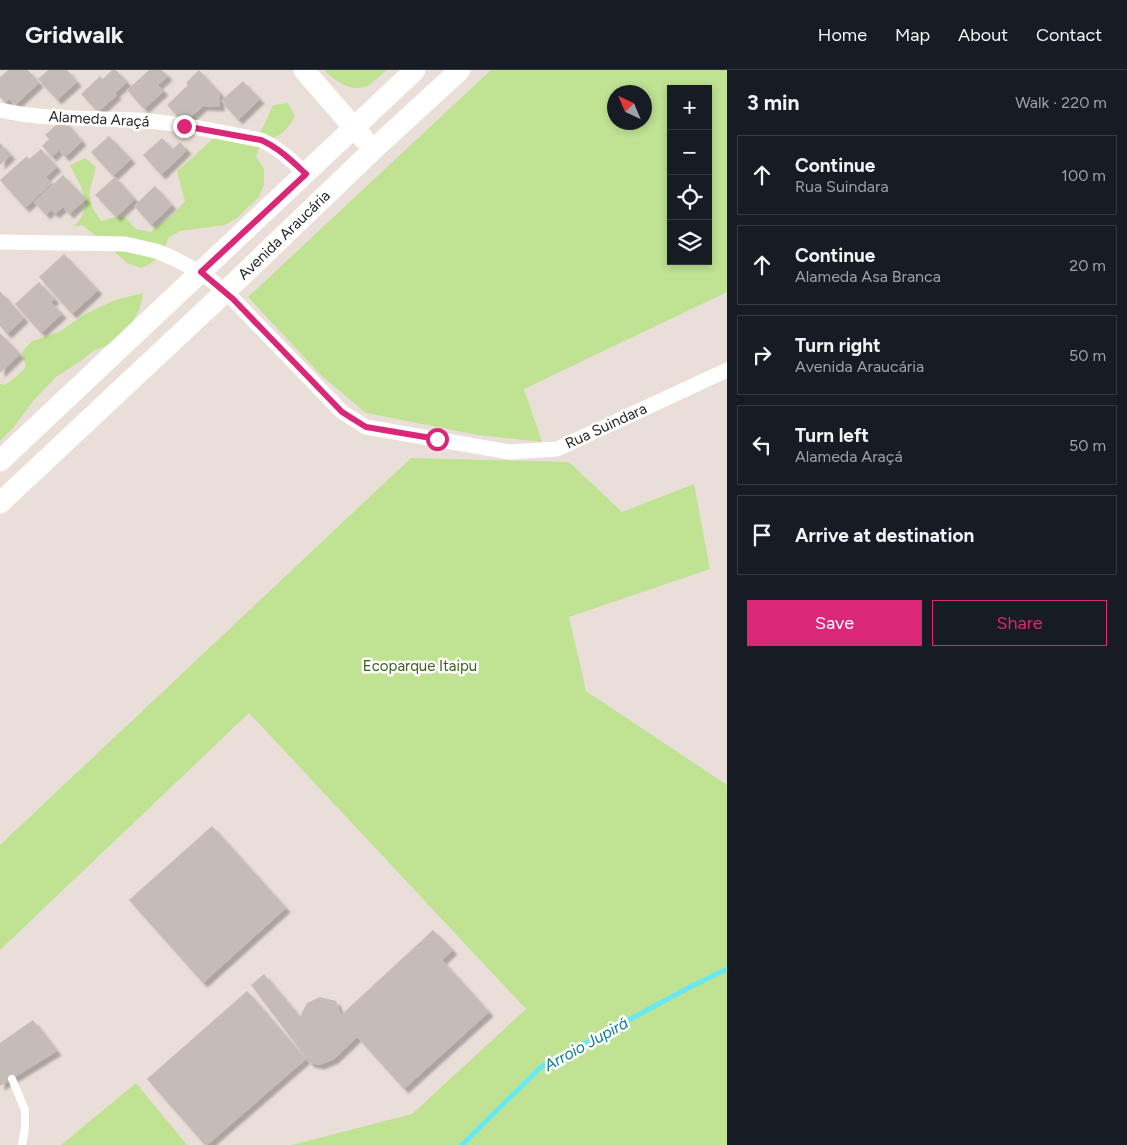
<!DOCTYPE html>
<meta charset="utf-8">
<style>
:root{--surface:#171b24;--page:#242831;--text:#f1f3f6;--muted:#9ea1a6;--line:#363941;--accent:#db2777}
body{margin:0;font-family:Figtree,sans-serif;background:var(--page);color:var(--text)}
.controls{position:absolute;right:15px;top:15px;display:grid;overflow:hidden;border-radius:0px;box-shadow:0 2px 8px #0003}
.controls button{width:45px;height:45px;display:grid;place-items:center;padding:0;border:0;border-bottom:1px solid var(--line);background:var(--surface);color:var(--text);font:25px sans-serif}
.compass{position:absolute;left:607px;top:15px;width:45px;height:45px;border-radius:50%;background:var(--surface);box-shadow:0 2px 8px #0003;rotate:316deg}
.stop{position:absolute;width:15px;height:15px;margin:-11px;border:4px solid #db2777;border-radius:50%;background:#fff}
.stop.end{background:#db2777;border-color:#fff;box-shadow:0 1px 5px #0008}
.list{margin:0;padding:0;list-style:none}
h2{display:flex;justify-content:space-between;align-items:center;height:65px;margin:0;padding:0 20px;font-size:21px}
h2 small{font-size:16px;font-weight:400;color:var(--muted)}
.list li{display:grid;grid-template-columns:32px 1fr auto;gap:15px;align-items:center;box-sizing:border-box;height:80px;margin:0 10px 10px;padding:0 10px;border:1px solid var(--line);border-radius:0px}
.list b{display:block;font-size:19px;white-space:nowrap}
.list p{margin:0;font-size:16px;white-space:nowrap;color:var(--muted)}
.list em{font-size:16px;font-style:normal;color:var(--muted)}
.actions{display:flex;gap:10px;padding:15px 20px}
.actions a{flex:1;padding:11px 0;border:1px solid var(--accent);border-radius:0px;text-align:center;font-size:18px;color:var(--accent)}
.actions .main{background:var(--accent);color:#fff}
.icon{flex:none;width:28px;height:28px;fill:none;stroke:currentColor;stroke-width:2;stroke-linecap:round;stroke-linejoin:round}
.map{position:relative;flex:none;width:727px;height:1075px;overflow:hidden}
header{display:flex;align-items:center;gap:30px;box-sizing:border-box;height:70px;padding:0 25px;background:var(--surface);border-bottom:1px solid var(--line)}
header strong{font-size:24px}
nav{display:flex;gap:28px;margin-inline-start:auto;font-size:18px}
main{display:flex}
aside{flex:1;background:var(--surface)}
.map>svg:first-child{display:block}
</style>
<header>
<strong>Gridwalk</strong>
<nav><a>Home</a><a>Map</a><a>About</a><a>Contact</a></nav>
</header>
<main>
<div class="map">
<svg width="727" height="1075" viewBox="0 0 727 1075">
<defs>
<filter id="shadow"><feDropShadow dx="4.5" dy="4.5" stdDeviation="1" flood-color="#0004"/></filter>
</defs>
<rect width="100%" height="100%" fill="#eadfd8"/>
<g fill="#bfe293" fill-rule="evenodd">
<path d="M324,0H387C381,5 374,12 367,16C351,23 335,11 324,0Z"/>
<path d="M491,0H727V222L524,319L542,372L478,365L366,343L322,306L248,227ZM671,19H708V191H671ZM614,22H644V52H614Z"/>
<path d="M288,33L295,46C285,64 280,66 261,72L256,87L264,99V114L259,127L237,148L225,155L180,161L168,168C163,187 159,189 142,198L127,193L106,174L82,155L74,157C76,153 81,148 83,144C90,127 77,110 70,95L85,88L96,97L89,124L93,139L101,151L116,147H125L136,159L151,162L175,143L185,131L177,101L189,91L210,71L219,66L259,64L266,51L273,35Z"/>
<path d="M143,223L140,238L133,251L110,274L93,281L81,291L56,307L34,330L13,358L0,371V314L5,315L17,306L26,297L22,282L32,271L59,262L85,244L115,230Z"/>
<path d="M411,388L569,392L622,442L694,414L710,499L569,547L586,621L727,715V1075H292L412,1044L526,939L249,643L0,880V775Z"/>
<path d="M136,1013L187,1075H61Z"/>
</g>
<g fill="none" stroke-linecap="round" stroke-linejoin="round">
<path stroke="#69e8ef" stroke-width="5" d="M462,1075L541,997L692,916L727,899"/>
</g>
<g fill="#c5bcb8" filter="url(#shadow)">
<path d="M8,0H28L39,13L15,35L9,29L5,33L0,27V7Z"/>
<path d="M48,0H67L77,12L57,30L38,9Z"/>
<path d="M112,0H116L127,12L115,23L117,25L98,42L81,24L100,6L103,9Z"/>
<path d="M149,0H162L168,6L158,15L164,21L144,39L127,20Z"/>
<path d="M199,0L220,23V37L203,36L184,53L167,35L188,15L186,13Z"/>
<path d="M243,11L260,29L238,50L221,31Z"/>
<path d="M63,49L82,71L65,87L59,80L52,87L42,76L49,69L45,65Z"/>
<path d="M109,66L131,89L113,106L91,82Z"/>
<path d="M162,68L173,79L180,72L187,80L161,105L143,85Z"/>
<path d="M0,73L11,85L0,95Z"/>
<path d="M41,79L57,97L46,107L52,113L25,138L0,110L27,86L29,89Z"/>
<path d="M63,105L86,129L69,144L63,137L55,144L51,140L46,145L34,132Z"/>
<path d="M115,107L135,129L116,147L95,125Z"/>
<path d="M155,116L172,135L151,155L134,136Z"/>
<path d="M64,184L98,220L72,244L39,207Z"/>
<path d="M39,212L55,229L51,232L62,244L41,263L15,234Z"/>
<path d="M0,221L24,248L7,264L0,256Z"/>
<path d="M0,263L20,284L0,303Z"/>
<path d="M212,756L286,838L203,913L129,830Z"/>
<path d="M433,860L453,880L442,890L489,942L404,1019L357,967L334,989L320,995L310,993L251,915L264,904L300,947L307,933L320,927L336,931L341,945Z"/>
<path d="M247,921L306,989L207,1075H205L147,1009Z"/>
<path d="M33,950L57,981L0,1016V973Z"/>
</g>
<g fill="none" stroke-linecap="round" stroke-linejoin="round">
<path stroke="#fff" stroke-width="8" d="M12,1009L25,1040V1058L22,1075"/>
<g stroke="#fff" stroke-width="15">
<path d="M0,40C45,50 91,48 137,50C179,53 220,62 261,70C279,78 292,91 306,104"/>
<path d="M0,172L125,174L156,181L173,188L205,205L233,229L342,342L366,357L510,382L557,379L727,300"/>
</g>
<g stroke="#fff" stroke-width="21">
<path d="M304,0L363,68"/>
<path d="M0,391L415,0"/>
<path d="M0,433L225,222L374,79L460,0"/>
</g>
</g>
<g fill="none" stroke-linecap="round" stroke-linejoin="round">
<path stroke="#db2777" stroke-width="6" d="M184,56L261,70C279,78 292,91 306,104L201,202L233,229L342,342L366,357L437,369"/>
</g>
<g text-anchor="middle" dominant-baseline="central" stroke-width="5" stroke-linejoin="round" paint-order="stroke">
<g font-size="15" fill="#272727" stroke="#fff">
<text transform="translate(99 49) rotate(3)">Alameda Araçá</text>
<text transform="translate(284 165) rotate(-44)">Avenida Araucária</text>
<text transform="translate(606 356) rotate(-25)">Rua Suindara</text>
</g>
<g font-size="15" fill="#386318" stroke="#fff">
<text x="420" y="596">Ecoparque Itaipu</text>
</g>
<g font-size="16" font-style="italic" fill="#0c7e8f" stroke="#fff">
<text transform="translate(586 974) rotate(-29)">Arroio Jupirá</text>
</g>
</g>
</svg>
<div class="controls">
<button>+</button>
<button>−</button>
<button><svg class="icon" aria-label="locate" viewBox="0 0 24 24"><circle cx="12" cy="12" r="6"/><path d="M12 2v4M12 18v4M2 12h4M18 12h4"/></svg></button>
<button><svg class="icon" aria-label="layers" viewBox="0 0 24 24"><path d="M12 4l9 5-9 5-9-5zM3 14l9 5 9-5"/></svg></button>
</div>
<svg class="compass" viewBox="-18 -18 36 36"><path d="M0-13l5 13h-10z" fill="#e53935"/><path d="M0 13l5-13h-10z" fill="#9ea1a6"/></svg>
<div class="stop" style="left:437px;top:369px"></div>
<div class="stop end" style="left:184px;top:56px"></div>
</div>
<aside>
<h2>3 min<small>Walk · 220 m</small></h2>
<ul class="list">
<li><svg class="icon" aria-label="ahead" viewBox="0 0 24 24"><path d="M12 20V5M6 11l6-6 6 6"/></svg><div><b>Continue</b><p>Rua Suindara</p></div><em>100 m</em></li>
<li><svg class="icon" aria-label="ahead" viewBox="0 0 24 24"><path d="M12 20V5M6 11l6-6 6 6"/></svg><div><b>Continue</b><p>Alameda Asa Branca</p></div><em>20 m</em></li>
<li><svg class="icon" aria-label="right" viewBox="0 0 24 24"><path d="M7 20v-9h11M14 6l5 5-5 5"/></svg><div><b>Turn right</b><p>Avenida Araucária</p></div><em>50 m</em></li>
<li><svg class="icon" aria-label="left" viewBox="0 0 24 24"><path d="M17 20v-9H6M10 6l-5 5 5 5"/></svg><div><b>Turn left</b><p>Alameda Araçá</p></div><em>50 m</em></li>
<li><svg class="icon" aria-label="arrive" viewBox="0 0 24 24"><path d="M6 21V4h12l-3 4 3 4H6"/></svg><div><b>Arrive at destination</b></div></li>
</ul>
<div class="actions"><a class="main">Save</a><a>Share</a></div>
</aside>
</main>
